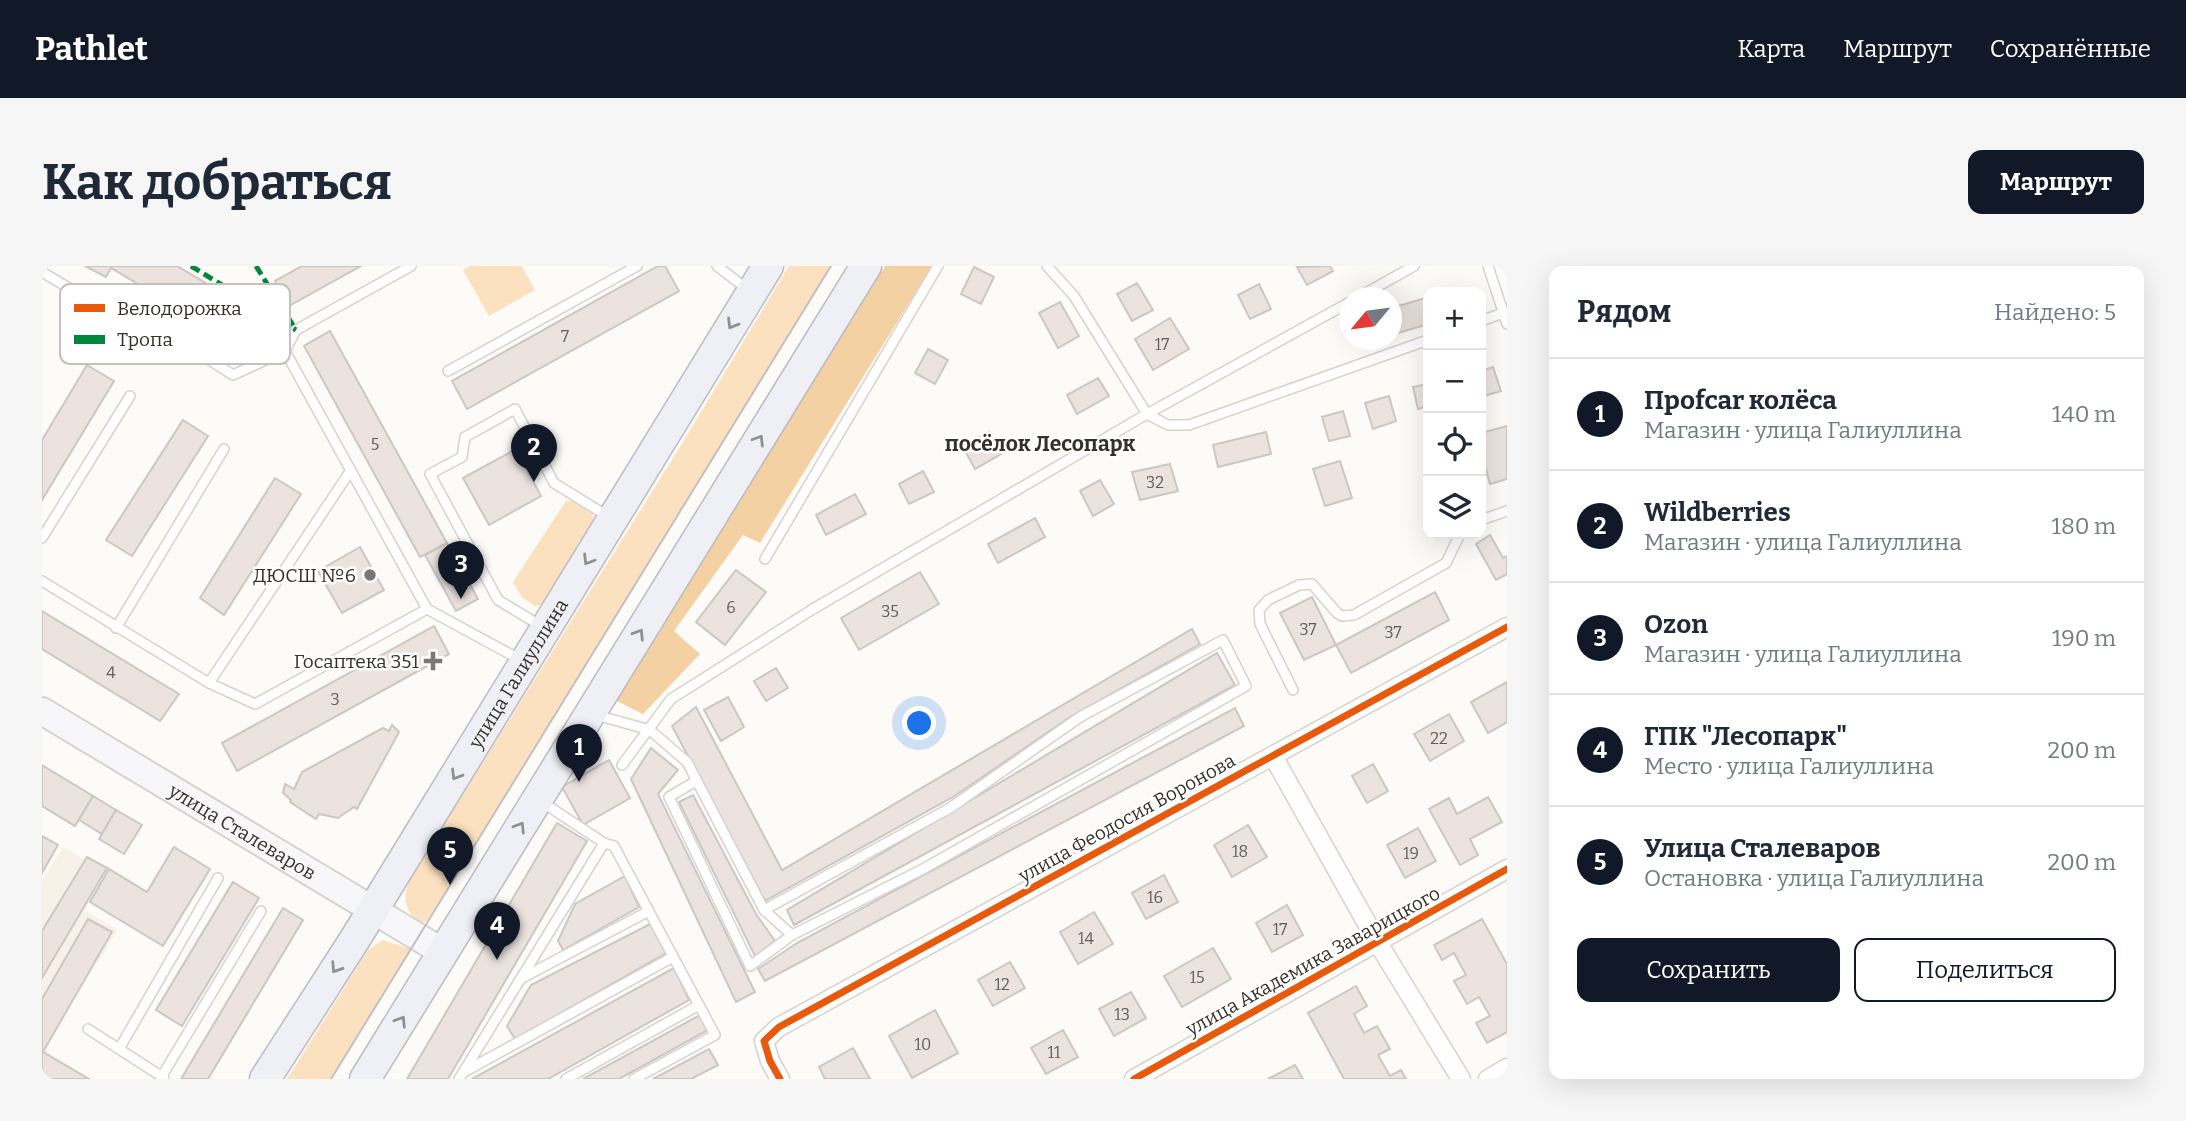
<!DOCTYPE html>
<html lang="ru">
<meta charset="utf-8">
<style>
:root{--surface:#fff;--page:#f6f6f7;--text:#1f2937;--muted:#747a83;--line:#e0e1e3;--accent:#111827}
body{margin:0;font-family:Bitter,serif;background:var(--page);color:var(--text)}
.controls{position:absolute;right:21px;top:21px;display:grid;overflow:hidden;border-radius:14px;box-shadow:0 7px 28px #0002}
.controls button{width:63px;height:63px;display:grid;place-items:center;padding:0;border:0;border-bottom:2px solid var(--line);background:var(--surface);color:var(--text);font:35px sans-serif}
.compass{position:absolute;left:1297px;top:21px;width:63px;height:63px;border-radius:50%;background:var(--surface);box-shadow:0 7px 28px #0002;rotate:241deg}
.you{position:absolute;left:878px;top:458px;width:24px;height:24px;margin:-18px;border:5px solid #fff;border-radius:50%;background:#1a73e8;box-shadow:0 0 0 10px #1a73e833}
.badge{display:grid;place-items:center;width:46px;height:46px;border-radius:50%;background:var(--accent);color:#fff;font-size:23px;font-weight:700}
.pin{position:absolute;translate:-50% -58px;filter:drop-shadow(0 2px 4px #0008)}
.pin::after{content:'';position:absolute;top:37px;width:24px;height:21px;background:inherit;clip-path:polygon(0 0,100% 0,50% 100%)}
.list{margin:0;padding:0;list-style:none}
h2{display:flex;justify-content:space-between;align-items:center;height:91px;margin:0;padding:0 28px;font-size:30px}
h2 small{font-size:23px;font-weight:400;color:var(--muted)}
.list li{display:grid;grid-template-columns:46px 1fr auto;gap:21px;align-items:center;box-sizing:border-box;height:112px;padding:0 28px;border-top:2px solid var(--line)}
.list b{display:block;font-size:26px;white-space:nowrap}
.list p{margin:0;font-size:23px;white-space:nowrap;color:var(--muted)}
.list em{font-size:23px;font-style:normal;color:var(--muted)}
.actions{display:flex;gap:14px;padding:21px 28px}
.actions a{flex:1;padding:16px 0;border:2px solid var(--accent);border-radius:14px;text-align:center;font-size:24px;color:var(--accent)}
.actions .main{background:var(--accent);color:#fff}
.icon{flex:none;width:38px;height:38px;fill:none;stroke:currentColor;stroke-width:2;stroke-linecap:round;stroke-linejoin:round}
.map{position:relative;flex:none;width:1465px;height:813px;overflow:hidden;border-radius:14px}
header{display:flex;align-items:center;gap:42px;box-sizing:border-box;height:98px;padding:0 35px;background:var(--accent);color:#fff}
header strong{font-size:33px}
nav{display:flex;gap:38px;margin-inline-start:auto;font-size:24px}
.intro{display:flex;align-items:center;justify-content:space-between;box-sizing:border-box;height:168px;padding:0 42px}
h1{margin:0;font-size:49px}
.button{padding:18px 32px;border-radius:14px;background:var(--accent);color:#fff;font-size:24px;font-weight:700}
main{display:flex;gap:42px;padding:0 42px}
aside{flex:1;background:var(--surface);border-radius:14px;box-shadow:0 7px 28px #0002}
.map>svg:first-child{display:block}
</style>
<header>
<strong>Pathlet</strong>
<nav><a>Карта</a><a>Маршрут</a><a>Сохранённые</a></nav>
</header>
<div class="intro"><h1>Как добраться</h1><a class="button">Маршрут</a></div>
<main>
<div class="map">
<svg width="1465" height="813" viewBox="0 0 1465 813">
<rect width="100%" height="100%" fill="#fdfbf8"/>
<path fill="#f8f1e7" d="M21,581L62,605L40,643L76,664L1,783L48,813H0V615Z"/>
<g fill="#fbe1bf">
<path d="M428,0H480L493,24L447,50L421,4Z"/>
<path d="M747,0H789L385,655L377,657C362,642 360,633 368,613L633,189Z"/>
<path d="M530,234L550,246L553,258L503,338L493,340L480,331L471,316L524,235Z"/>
<path d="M341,674L368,683L288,813H245L326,684Z"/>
</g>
<path fill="#f4d1a2" d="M843,0H890L718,277L701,269L632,365L658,388L601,448L573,434Z"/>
<g fill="#ece3df" stroke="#ccc7c3" stroke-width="2">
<path d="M43,0H135L219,50L201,81L69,2L64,11Z"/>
<path d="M260,0H319L247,40L233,15Z"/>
<path d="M616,0H623L637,25L425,143L410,115Z"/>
<path d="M1288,0L1291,5L1265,19L1255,1Z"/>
<path d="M932,1L952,11L939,38L919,28Z"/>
<path d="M1095,17L1111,44L1090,55L1075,28Z"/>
<path d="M1217,18L1229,43L1208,53L1196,29Z"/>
<path d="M1386,31V58L1350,69V42Z"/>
<path d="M1018,36L1037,70L1016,82L997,47Z"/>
<path d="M1128,52L1147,83L1111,104L1093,73Z"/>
<path d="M288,65L405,277L378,291L262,80Z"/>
<path d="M886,83L906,94L893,118L873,107Z"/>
<path d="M45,99L72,115L0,234V174Z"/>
<path d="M1451,101L1459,125L1439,131V105Z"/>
<path d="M1056,112L1067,130L1035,148L1025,129Z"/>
<path d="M1386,118V140L1376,143L1371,121Z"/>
<path d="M1347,130L1354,155L1331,163L1323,137Z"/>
<path d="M1301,145L1308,170L1287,175L1280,151Z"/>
<path d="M141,154L166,170L90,290L64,274Z"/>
<path d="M1465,160V213L1448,218L1439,186V167Z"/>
<path d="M947,166L959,188L933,203L921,181Z"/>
<path d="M1224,166L1229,188L1176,201L1171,179Z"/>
<path d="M474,183L499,230L447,259L421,212Z"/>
<path d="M1298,195L1310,232L1283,240L1271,203Z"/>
<path d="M1128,198L1136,225L1098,234L1090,206Z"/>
<path d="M881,205L892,226L867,238L857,218Z"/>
<path d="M233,212L259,228L182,349L158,332Z"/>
<path d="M1058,214L1072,238L1051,250L1038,225Z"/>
<path d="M813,228L824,248L784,269L774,249Z"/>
<path d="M993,252L1003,271L956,297L946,278Z"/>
<path d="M1448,269L1461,292L1465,290V308L1454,314L1434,278Z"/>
<path d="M405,277L436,333L414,345L383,289Z"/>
<path d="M318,281L342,324L300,347L276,305Z"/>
<path d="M694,304L724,326L683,379L654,356Z"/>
<path d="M878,306L897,338L817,384L799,352Z"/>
<path d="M1393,326L1407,354L1309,407L1294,379Z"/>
<path d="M1270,331L1294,379L1262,394L1238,347Z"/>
<path d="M0,345L137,428L118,455L0,383Z"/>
<path d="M392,360L407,388L195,505L180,477Z"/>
<path d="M1150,363L1158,378L1028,451L911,531L723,635L630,460L654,441L740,604Z"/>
<path d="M1175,387L1193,419L752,659L745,644Z"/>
<path d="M734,402L746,422L724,435L712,415Z"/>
<path d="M1465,416V456L1446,467L1429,436Z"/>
<path d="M686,431L702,461L679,475L662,444Z"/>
<path d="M1193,442L1202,460L723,715L716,703L755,677Z"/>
<path d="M1407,448L1422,475L1388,495L1372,468Z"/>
<path d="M350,459L357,466L315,543L312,541L296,552L277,548L274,553L248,536L249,534L241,527L243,518L252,523L260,506L341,462L347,465Z"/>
<path d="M609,482L636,504L616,528L713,726L694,736L589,513Z"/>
<path d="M567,494L588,532L541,559L520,521Z"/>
<path d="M1331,498L1346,525L1325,537L1310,510Z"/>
<path d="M0,499L51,530L33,560L0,540Z"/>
<path d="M651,529L714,648L733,675L713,690L637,536Z"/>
<path d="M51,530L74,544L60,568L37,554Z"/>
<path d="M1446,531L1460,556L1428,573L1436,589L1418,599L1387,543L1407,532L1415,548Z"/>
<path d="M74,544L100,559L82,588L57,573Z"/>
<path d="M515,557L545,575L406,813H365Z"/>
<path d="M1206,559L1225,591L1190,611L1172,579Z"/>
<path d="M1376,562L1394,595L1363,612L1345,579Z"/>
<path d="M0,570L16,579L0,607Z"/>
<path d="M132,581L168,603L121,680L48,636L67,603L105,626Z"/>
<path d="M45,591L65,602L0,712V665Z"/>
<path d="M1122,609L1136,636L1104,653L1090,627Z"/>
<path d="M583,610L597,641L521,684L516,675L533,638Z"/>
<path d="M191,616L217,632L140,760L114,744Z"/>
<path d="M1245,639L1261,669L1230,686L1214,657Z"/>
<path d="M241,642L261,654L166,813H139Z"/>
<path d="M1052,646L1071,678L1036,698L1018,666Z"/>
<path d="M46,653L70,666L1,786L47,813H6L0,810V733Z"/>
<path d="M1440,653L1465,698V766L1445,777L1434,757L1448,750L1437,731L1425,738L1412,715L1424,709L1412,687L1400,694L1392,679Z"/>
<path d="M608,658L624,687L473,773L465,760L489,719Z"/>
<path d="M1171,682L1189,713L1140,741L1122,710Z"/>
<path d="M968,696L983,722L951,740L936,714Z"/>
<path d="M632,702L647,734L506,813H430Z"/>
<path d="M1314,720L1325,740L1312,748L1322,767L1335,760L1348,783L1336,789L1348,810L1359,804L1364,813H1302L1266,747Z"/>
<path d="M1089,726L1104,752L1072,770L1057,743Z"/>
<path d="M893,744L916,787L870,812L847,770Z"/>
<path d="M658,749L666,764L577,813H541Z"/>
<path d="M1021,764L1036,791L1004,808L989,782Z"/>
<path d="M811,782L828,813H783L777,801Z"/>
<path d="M667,783L676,799L649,813H611Z"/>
<path d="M1253,799L1261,813H1226Z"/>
</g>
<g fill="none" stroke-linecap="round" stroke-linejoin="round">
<defs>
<g id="lane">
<path d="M675,0L705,23"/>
<path d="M1005,0L1032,30L1105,148L1126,159H1147L1386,74"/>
<path d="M1446,0L1465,58"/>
<path d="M0,6L57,40L68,31L191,109L243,85L385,343L213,438L167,417L0,315"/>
<path d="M1315,32L1372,0"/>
<path d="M1439,55L1461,47"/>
<path d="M243,85L254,64L369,0"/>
<path d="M406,105L595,0"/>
<path d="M1439,254L1465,245"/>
<path d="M0,272L88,130"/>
<path d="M723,293L896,0"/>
<path d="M385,343L479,394"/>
<path d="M499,360L456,334L388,208L420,191L423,171L473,143L512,217L567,251"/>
<path d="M74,362L182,183"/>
<path d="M167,417L309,204"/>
<path d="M1251,424L1218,358L1217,344L1226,334L1257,319L1270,318L1295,347L1300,350L1312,349L1404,297L1418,268"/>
<path d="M554,449L608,464L645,496L722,644L750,669L881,603L1204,420L1181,374L1038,451L908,542L722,644"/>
<path d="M580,499L629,433L771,343L1105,148L1308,36"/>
<path d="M654,515L627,531L708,700L750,669"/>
<path d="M500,536L562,577L572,580L673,769L592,813"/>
<path d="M480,712L607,645"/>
<path d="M46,763L122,812"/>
<path d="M77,783L176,612"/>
<path d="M422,806L631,691"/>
<path d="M120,810L219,645"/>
<path d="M417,813L562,577"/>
<path d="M524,813L657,739"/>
</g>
<g id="street">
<path d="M1231,490L1336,677L1419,813"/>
<path d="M738,813L728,795L722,775L737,761L1465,361"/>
<path d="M1092,813L1465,603"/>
<path d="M1446,813L1465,802"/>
</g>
<g id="secondary">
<path id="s1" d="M0,445L401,686"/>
</g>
<g id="primary">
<path id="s2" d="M223,813L313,673L726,0"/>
<path d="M323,813L824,0"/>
</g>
</defs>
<use href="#lane" stroke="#d6d3ce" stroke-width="12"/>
<use href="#street" stroke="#d6d3ce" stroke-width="21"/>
<use href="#secondary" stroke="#d6d3ce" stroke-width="30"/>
<use href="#primary" stroke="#bcbbc3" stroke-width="33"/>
<use href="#lane" stroke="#fffefe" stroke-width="9"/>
<use href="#street" stroke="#fffefe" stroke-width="18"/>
<use href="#secondary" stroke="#f7f7f9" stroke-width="26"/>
<use href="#primary" stroke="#eff0f5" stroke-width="30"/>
<path stroke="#c1c0bf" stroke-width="2" d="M289,813L789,0"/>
<g stroke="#00873e" stroke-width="5" stroke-dasharray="10 5" stroke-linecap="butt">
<path d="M149,0L254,64"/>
<path d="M214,0L252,61"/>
</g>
<defs>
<g id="cycleway">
<path d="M738,813L728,795L722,775L737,761L1465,361"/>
<path d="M1092,813L1465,603"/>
</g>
</defs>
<use href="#cycleway" stroke="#fff" stroke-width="11"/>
<use href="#cycleway" stroke="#e8590c" stroke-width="7"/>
</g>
<defs><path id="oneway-chevron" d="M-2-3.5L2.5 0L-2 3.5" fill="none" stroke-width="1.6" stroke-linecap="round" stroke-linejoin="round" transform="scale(1.75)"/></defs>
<g stroke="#92908f">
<use href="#oneway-chevron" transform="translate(690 58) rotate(121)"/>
<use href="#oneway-chevron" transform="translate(717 174) rotate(-58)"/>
<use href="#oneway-chevron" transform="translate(546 294) rotate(122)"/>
<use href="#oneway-chevron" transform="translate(597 368) rotate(-58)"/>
<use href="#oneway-chevron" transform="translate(414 509) rotate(121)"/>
<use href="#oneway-chevron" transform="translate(478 561) rotate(-58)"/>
<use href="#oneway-chevron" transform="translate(294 702) rotate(123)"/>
<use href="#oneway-chevron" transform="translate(359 755) rotate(-58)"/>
</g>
<g fill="#7b7771" stroke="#fff" stroke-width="2.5">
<circle cx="328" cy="309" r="7"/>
<path d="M387.5 384.5h7v7h7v7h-7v7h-7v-7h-7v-7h7z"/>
</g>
<g text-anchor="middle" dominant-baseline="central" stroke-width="5" stroke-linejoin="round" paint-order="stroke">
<g font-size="16" fill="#645e58">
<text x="523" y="70">7</text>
<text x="1120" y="78">17</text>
<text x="333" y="178">5</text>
<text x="1113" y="216">32</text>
<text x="689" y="341">6</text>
<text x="848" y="345">35</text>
<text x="1266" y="363">37</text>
<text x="1351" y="366">37</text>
<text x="69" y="406">4</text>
<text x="293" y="433">3</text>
<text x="1397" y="472">22</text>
<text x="1198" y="585">18</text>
<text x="1369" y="587">19</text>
<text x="1113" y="631">16</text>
<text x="1238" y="663">17</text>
<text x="1044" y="672">14</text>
<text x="1155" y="711">15</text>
<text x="960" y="718">12</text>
<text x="1080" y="748">13</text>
<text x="881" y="778">10</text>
<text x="1012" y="786">11</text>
</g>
<g font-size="19" fill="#353029" stroke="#fff" text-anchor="end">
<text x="314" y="309">ДЮСШ №6</text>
<text x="377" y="395">Госаптека 351</text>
</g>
<g font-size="19" fill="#353029" stroke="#fff">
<text stroke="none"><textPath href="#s2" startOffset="478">улица Галиуллина</textPath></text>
<text transform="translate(1085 552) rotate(-29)">улица Феодосия Воронова</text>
<text stroke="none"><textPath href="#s1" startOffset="234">улица Сталеваров</textPath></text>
<text transform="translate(1271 695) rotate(-29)">улица Академика Заварицкого</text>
</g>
<g font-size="21" font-weight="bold" fill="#353029" stroke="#fff">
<text x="998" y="178">посёлок Лесопарк</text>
</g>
</g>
<rect x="18" y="18" width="230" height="80" rx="10" fill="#fff" stroke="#c2c1bf" stroke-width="2"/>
<rect x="32" y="38" width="31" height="8" fill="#e8590c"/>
<rect x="32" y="69" width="31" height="9" fill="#00873e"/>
<g font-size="19" fill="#353029">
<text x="75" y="49">Велодорожка</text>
<text x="75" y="80">Тропа</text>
</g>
</svg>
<div class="controls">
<button>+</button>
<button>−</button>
<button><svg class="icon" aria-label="locate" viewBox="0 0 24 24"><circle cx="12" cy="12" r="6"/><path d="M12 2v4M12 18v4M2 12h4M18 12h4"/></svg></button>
<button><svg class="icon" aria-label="layers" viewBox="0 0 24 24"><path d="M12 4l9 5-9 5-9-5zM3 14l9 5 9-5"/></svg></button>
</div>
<svg class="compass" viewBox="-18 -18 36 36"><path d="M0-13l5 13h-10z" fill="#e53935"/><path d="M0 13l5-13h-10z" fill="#747a83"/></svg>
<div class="you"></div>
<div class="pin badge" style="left:537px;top:516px">1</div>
<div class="pin badge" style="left:492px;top:216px">2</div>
<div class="pin badge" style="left:419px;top:333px">3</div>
<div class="pin badge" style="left:455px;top:694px">4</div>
<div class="pin badge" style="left:408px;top:619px">5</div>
</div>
<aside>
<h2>Рядом<small>Найдено: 5</small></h2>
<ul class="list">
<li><span class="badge">1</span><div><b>Проfcar колёса</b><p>Магазин · улица Галиуллина</p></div><em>140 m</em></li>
<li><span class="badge">2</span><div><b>Wildberries</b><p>Магазин · улица Галиуллина</p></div><em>180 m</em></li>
<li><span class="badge">3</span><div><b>Ozon</b><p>Магазин · улица Галиуллина</p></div><em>190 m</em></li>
<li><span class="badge">4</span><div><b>ГПК &quot;Лесопарк&quot;</b><p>Место · улица Галиуллина</p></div><em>200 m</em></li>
<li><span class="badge">5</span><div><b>Улица Сталеваров</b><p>Остановка · улица Галиуллина</p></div><em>200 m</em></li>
</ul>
<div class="actions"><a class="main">Сохранить</a><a>Поделиться</a></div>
</aside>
</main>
